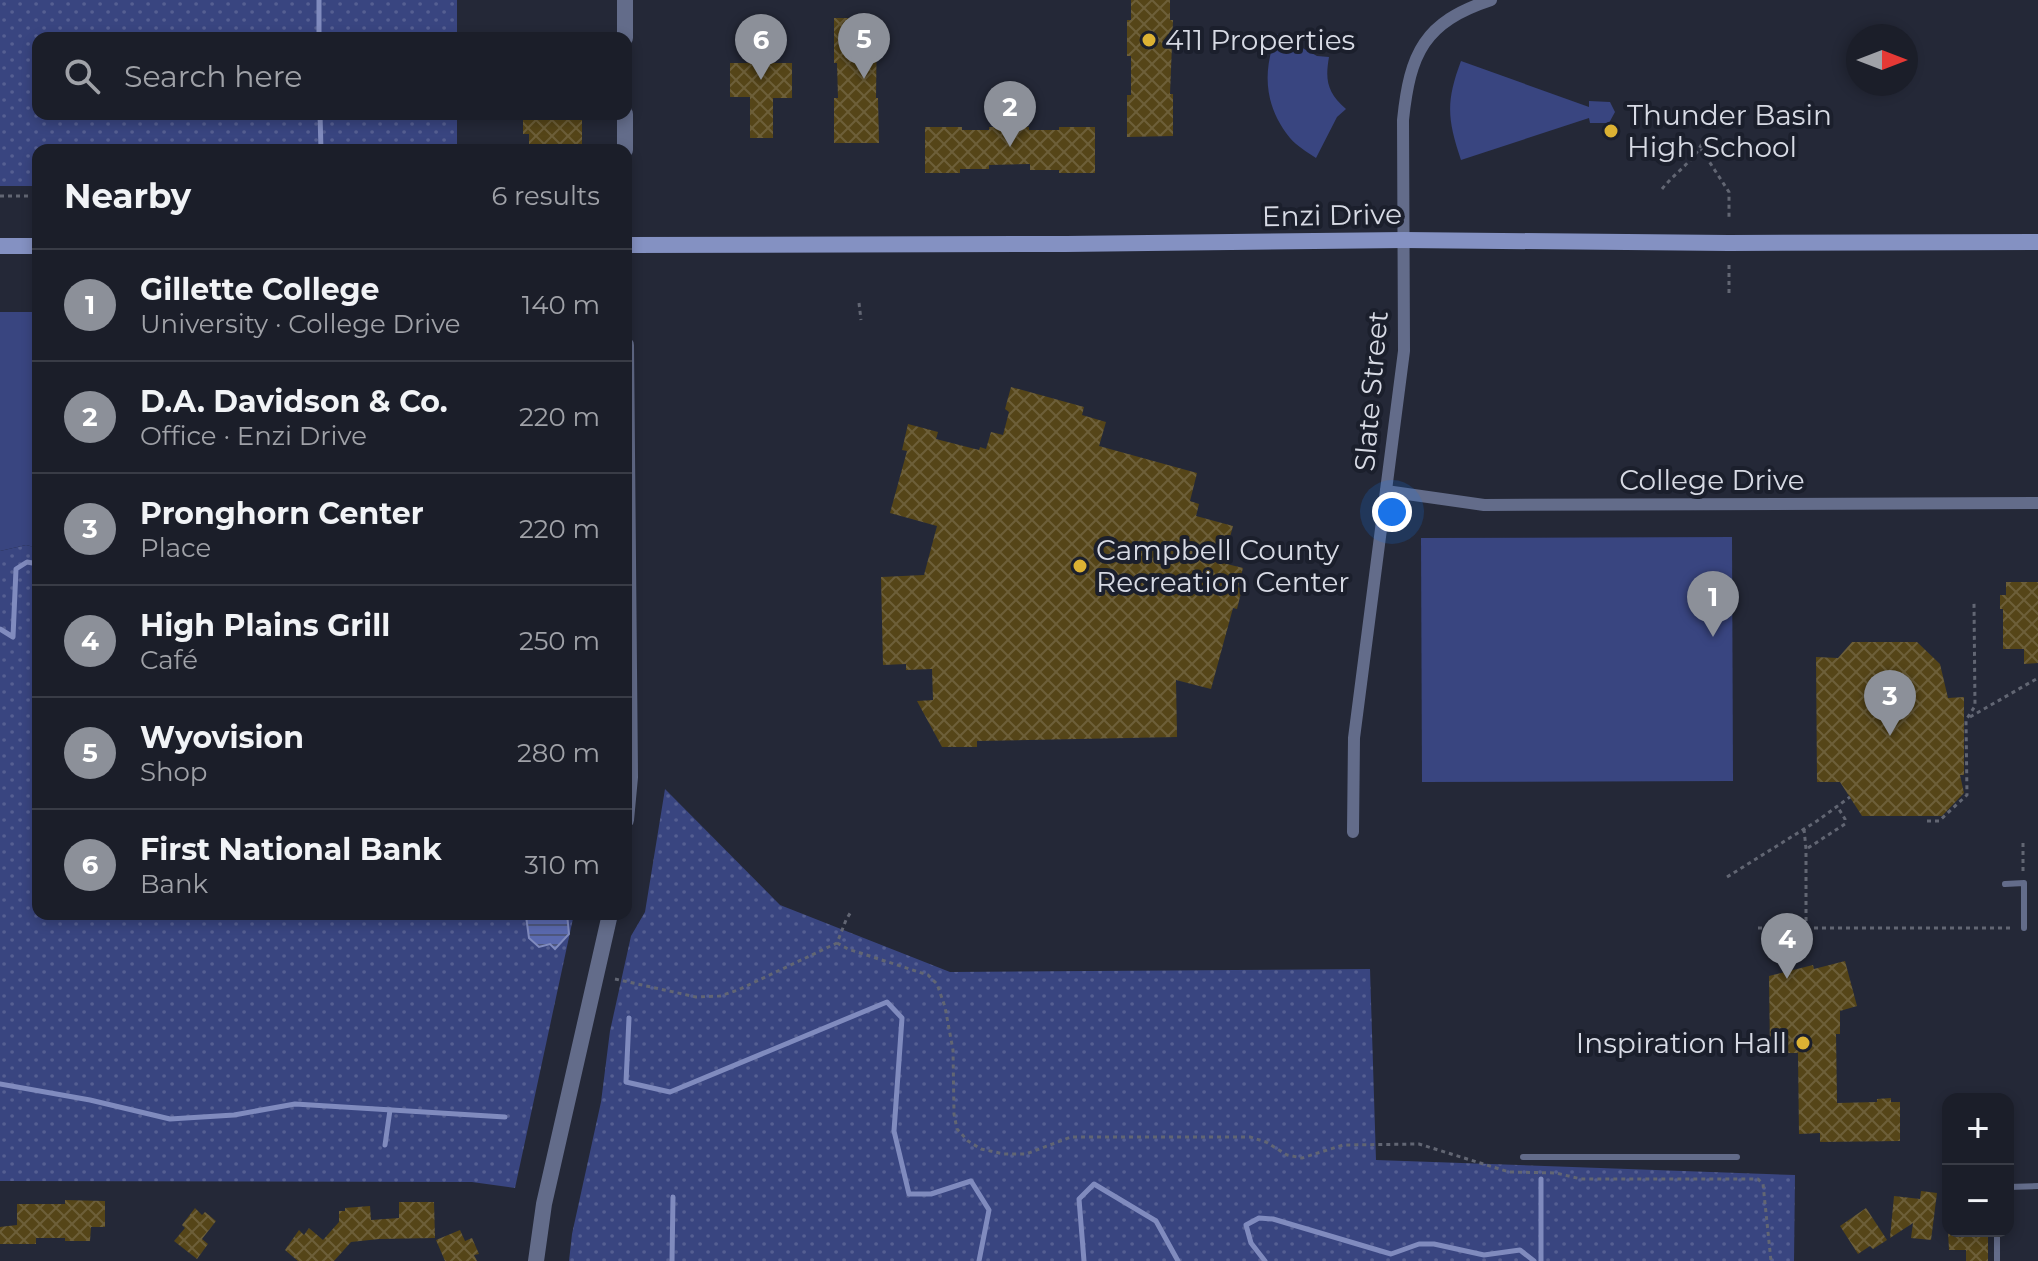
<!DOCTYPE html>
<meta charset="utf-8">
<style>
:root{--surface:#1b1e29;--page:#282b35;--text:#f1f3f6;--muted:#a0a2a8;--line:#393c46;--accent:#8c9099}
body{margin:0;font-family:Montserrat,sans-serif;background:var(--page);color:var(--text)}
.controls{position:absolute;right:24px;bottom:24px;display:grid;overflow:hidden;border-radius:16px;box-shadow:0 4px 12px #0003}
.controls button{width:72px;height:72px;display:grid;place-items:center;padding:0;border:0;border-bottom:2px solid var(--line);background:var(--surface);color:var(--text);font:40px sans-serif}
.compass{position:absolute;left:1846px;top:24px;width:72px;height:72px;border-radius:50%;background:var(--surface);box-shadow:0 4px 12px #0003;rotate:90deg}
.you{position:absolute;left:1392px;top:512px;width:28px;height:28px;margin:-20px;border:6px solid #fff;border-radius:50%;background:#1a73e8;box-shadow:0 0 0 12px #1a73e833}
.badge{display:grid;place-items:center;width:52px;height:52px;border-radius:50%;background:var(--accent);color:#fff;font-size:26px;font-weight:700}
.pin{position:absolute;translate:-50% -66px;filter:drop-shadow(0 2px 4px #0008)}
.pin::after{content:'';position:absolute;top:42px;width:28px;height:24px;background:inherit;clip-path:polygon(0 0,100% 0,50% 100%)}
.list{margin:0;padding:0;list-style:none}
h2{display:flex;justify-content:space-between;align-items:center;height:104px;margin:0;padding:0 32px;font-size:34px}
h2 small{font-size:26px;font-weight:400;color:var(--muted)}
.list li{display:grid;grid-template-columns:52px 1fr auto;gap:24px;align-items:center;box-sizing:border-box;height:112px;padding:0 32px;border-top:2px solid var(--line)}
.list b{display:block;font-size:30px;white-space:nowrap}
.list p{margin:0;font-size:26px;white-space:nowrap;color:var(--muted)}
.list em{font-size:26px;font-style:normal;color:var(--muted)}
.icon{flex:none;width:44px;height:44px;fill:none;stroke:currentColor;stroke-width:2;stroke-linecap:round;stroke-linejoin:round}
.map{position:relative;flex:none;width:2038px;height:1261px;overflow:hidden}
.search{position:absolute;background:var(--surface);box-shadow:0 4px 12px #0003;left:32px;top:32px;width:600px;height:88px;display:flex;align-items:center;gap:20px;box-sizing:border-box;padding:0 28px;border-radius:16px;color:var(--muted);font-size:30px}
.panel{position:absolute;background:var(--surface);box-shadow:0 4px 12px #0003;left:32px;top:144px;width:600px;height:776px;border-radius:16px}
.map>svg:first-child{display:block}
</style>
<div class="map">
<svg width="2038" height="1261" viewBox="0 0 2038 1261">
<defs>
<pattern id="grass-dots" width="8" height="8" patternUnits="userSpaceOnUse" patternTransform="scale(2)"><rect width="8" height="8" fill="#394580"/><path d="M2 2h.1M6 6h.1" fill="none" stroke="#555f92" stroke-width="1.8" stroke-linecap="round"/></pattern>
<pattern id="water-rules" width="6" height="5" patternUnits="userSpaceOnUse" patternTransform="scale(2)"><rect width="6" height="5" fill="#5a69ae"/><path d="M0 2.5h6" fill="none" stroke="#4e577e"/></pattern>
<pattern id="building-cross-hatch" width="8" height="8" patternUnits="userSpaceOnUse" patternTransform="scale(2)"><rect width="8" height="8" fill="#554518"/><path d="M0 0l8 8M0 8l8-8" fill="none" stroke="#6d5f39"/></pattern>
</defs>
<rect width="100%" height="100%" fill="#242837"/>
<g fill="url(#grass-dots)">
<path d="M0,0H457V38H38V114H457V150H38V186H0Z"/>
<path d="M26,545L38,548V914H574L515,1188L472,1182L0,1181V551Z"/>
<path d="M665,789L780,905L950,972L1370,969L1376,1160L1795,1175L1794,1261H569L572,1234L601,1102L610,1031L631,936L645,912Z"/>
</g>
<g fill="#394580">
<path d="M1277,34L1317,56L1329,57C1325,80 1327,92 1346,109L1337,117L1316,158C1307,152 1297,146 1290,138C1264,106 1262,71 1277,34Z"/>
<path d="M1461,61L1589,107V101L1610,102L1615,112L1609,123H1590L1589,118L1461,160C1447,119 1446,101 1461,61Z"/>
<path d="M0,312H38V548L26,545L0,551Z"/>
<path d="M1732,537L1733,781L1422,782L1421,538Z"/>
</g>
<path fill="url(#water-rules)" stroke="#808bbe" stroke-width="2" d="M528,914H567L569,934L555,949L550,944L539,947L529,938L526,916Z"/>
<g fill="none" stroke-linecap="round" stroke-linejoin="round">
<g stroke="#808bbe" stroke-width="5">
<path d="M319,0V38"/>
<path d="M320,114L321,150"/>
<path d="M0,629L13,637L16,569L27,562L38,564"/>
<path d="M629,1018L626,1082L670,1092L887,1002L902,1018L894,1131L909,1194H931L971,1181L989,1210L979,1261"/>
<path d="M0,1084L90,1100L170,1119L234,1115L295,1104L505,1117"/>
<path d="M385,1145L390,1110"/>
<path d="M1541,1179V1261"/>
<path d="M672,1261L673,1197"/>
<path d="M1084,1261L1079,1199L1094,1184L1156,1221L1178,1261"/>
<path d="M1265,1261L1251,1243L1246,1225L1259,1218L1273,1219L1391,1254L1419,1244H1434L1484,1255L1520,1250L1534,1261"/>
</g>
</g>
<g fill="url(#building-cross-hatch)">
<path d="M1131,0H1170V20H1173L1170,94H1173V136L1127,137V95H1131V56H1127V20H1131Z"/>
<path d="M834,18H877L876,98H878L879,143H834V98H838L837,63H834Z"/>
<path d="M750,55H769V63H792V98H773V138H750V97H730V63H750Z"/>
<path d="M523,114H582V146L529,145V134H523Z"/>
<path d="M925,127H962V130H989V127H1029V130H1059V127H1095V173H1059V170H1030V164L989,165V169H960V173H925Z"/>
<path d="M1011,387L1084,407L1082,415L1106,422L1099,446L1197,473L1190,501L1199,504L1196,516L1233,526L1223,563L1243,568L1238,587L1242,589L1237,609L1233,608L1211,689L1176,680L1177,737L977,741V747H942L917,701L933,700L932,669L906,670V664L883,665L881,577L924,575L937,526L890,513L907,451L902,450L908,424L938,432L936,439L979,450L980,447L986,449L991,432L1003,435L1009,412L1005,409Z"/>
<path d="M2006,582H2038V663L2024,664V649H2003V609H2000V595H2006Z"/>
<path d="M1852,642H1917L1940,664L1948,698L1964,697V775H1960L1964,793L1942,816H1862L1840,782H1817L1816,657L1838,658Z"/>
<path d="M1845,961L1857,1006L1840,1011V1034H1836L1837,1103L1877,1102V1099L1891,1098V1102H1900V1141L1820,1142V1133L1799,1134L1798,1053H1770L1769,976L1813,965L1814,969Z"/>
<path d="M1921,1191L1937,1193L1931,1240L1911,1238L1913,1223L1890,1238L1894,1196L1920,1199Z"/>
<path d="M65,1200L105,1201V1227H91L90,1241H65V1238H36V1244H0V1227L17,1225V1204H65Z"/>
<path d="M399,1202H434L435,1238L379,1239L351,1242L334,1261H298L285,1250L299,1230L304,1235L309,1228L323,1240L339,1222V1211H345V1208L370,1206L371,1220L399,1218Z"/>
<path d="M195,1208L202,1215L205,1212L216,1221L202,1239L208,1244L197,1259L174,1241L185,1228L182,1225Z"/>
<path d="M1866,1208L1887,1240L1873,1249L1870,1246L1858,1254L1840,1226Z"/>
<path d="M460,1230L465,1241L472,1238L479,1254L474,1255L477,1261H445L436,1240Z"/>
<path d="M1948,1231H1988V1261H1966V1250H1949Z"/>
</g>
<g fill="none" stroke-linecap="round" stroke-linejoin="round">
<g stroke="#626673" stroke-width="3" stroke-dasharray="4 4" stroke-linecap="butt">
<path d="M1701,149L1729,192V219"/>
<path d="M1662,189C1678,169 1697,160 1705,136"/>
<path d="M0,196H38"/>
<path d="M1729,265V296"/>
<path d="M859,303L861,320"/>
<path d="M1970,717L2038,678"/>
<path d="M1927,821H1939L1967,795L1966,720L1975,706L1974,603"/>
<path d="M1804,829L1806,849V928"/>
<path d="M2023,843V872"/>
<path d="M1808,848L1845,824V819L1837,806"/>
<path d="M1727,877L1817,821L1850,797"/>
<path d="M1758,928H2014"/>
<path d="M837,943L848,949L928,975L937,984L945,1007L953,1050L954,1114L957,1129L968,1141L981,1149L1004,1154H1026L1071,1137H1250L1266,1142L1287,1155L1302,1158L1343,1145L1419,1144L1509,1172L1556,1173L1581,1179H1758L1763,1184L1771,1261"/>
<path d="M615,979L696,997L720,996L738,990L837,943L846,920L852,910"/>
</g>
<g stroke="#636c8a" stroke-width="6">
<path d="M2005,884L2024,883V928"/>
<path d="M1523,1157H1737"/>
<path d="M2008,1187L2038,1186"/>
<path d="M1997,1231V1261"/>
</g>
<g stroke="#636c8a" stroke-width="12">
<path d="M1386,491L1484,505L2038,503"/>
<path d="M1353,832L1354,738L1404,351L1403,120C1410,53 1424,22 1491,0"/>
</g>
<g stroke="#636c8a" stroke-width="16">
<path d="M625,0V38"/>
<path d="M625,114V150"/>
<path d="M626,345L630,777L626,820"/>
<path d="M536,1261L544,1204L610,914"/>
</g>
<g stroke="#8491c2" stroke-width="16">
<path d="M626,245L1066,244L1404,240L1729,243L2038,242"/>
<path d="M0,246H38"/>
</g>
</g>
<g fill="#dcb233" stroke="#1b1f2c" stroke-width="3">
<circle cx="1149" cy="40" r="8"/>
<circle cx="1611" cy="131" r="8"/>
<circle cx="1080" cy="566" r="8"/>
<circle cx="1803" cy="1043" r="8"/>
</g>
<g text-anchor="middle" dominant-baseline="central" stroke-width="8" stroke-linejoin="round" paint-order="stroke">
<g font-size="28" fill="#d7dae4" stroke="#1b1f2c" text-anchor="start">
<text x="1165" y="40">411 Properties</text>
<text x="1627" y="115">Thunder Basin<tspan x="1627" dy="32">High School</tspan></text>
<text x="1096" y="550">Campbell County<tspan x="1096" dy="32">Recreation Center</tspan></text>
<text x="1787" y="1043" text-anchor="end">Inspiration Hall</text>
</g>
<g font-size="28" fill="#d7dae4" stroke="#1b1f2c">
<text transform="translate(1332 215) rotate(-1)">Enzi Drive</text>
<text transform="translate(1371 391) rotate(-85)">Slate Street</text>
<text x="1712" y="480">College Drive</text>
</g>
</g>
</svg>
<div class="controls">
<button>+</button>
<button>−</button>
</div>
<svg class="compass" viewBox="-18 -18 36 36"><path d="M0-13l5 13h-10z" fill="#e53935"/><path d="M0 13l5-13h-10z" fill="#a0a2a8"/></svg>
<div class="you"></div>
<div class="pin badge" style="left:1713px;top:637px">1</div>
<div class="pin badge" style="left:1010px;top:147px">2</div>
<div class="pin badge" style="left:1890px;top:736px">3</div>
<div class="pin badge" style="left:1787px;top:979px">4</div>
<div class="pin badge" style="left:864px;top:79px">5</div>
<div class="pin badge" style="left:761px;top:80px">6</div>
<div class="search"><svg class="icon" aria-label="search" viewBox="0 0 24 24"><circle cx="10" cy="10" r="6"/><path d="M15 15l6 6"/></svg>Search here</div>
<section class="panel">
<h2>Nearby<small>6 results</small></h2>
<ul class="list">
<li><span class="badge">1</span><div><b>Gillette College</b><p>University · College Drive</p></div><em>140 m</em></li>
<li><span class="badge">2</span><div><b>D.A. Davidson &amp; Co.</b><p>Office · Enzi Drive</p></div><em>220 m</em></li>
<li><span class="badge">3</span><div><b>Pronghorn Center</b><p>Place</p></div><em>220 m</em></li>
<li><span class="badge">4</span><div><b>High Plains Grill</b><p>Café</p></div><em>250 m</em></li>
<li><span class="badge">5</span><div><b>Wyovision</b><p>Shop</p></div><em>280 m</em></li>
<li><span class="badge">6</span><div><b>First National Bank</b><p>Bank</p></div><em>310 m</em></li>
</ul>
</section>
</div>
